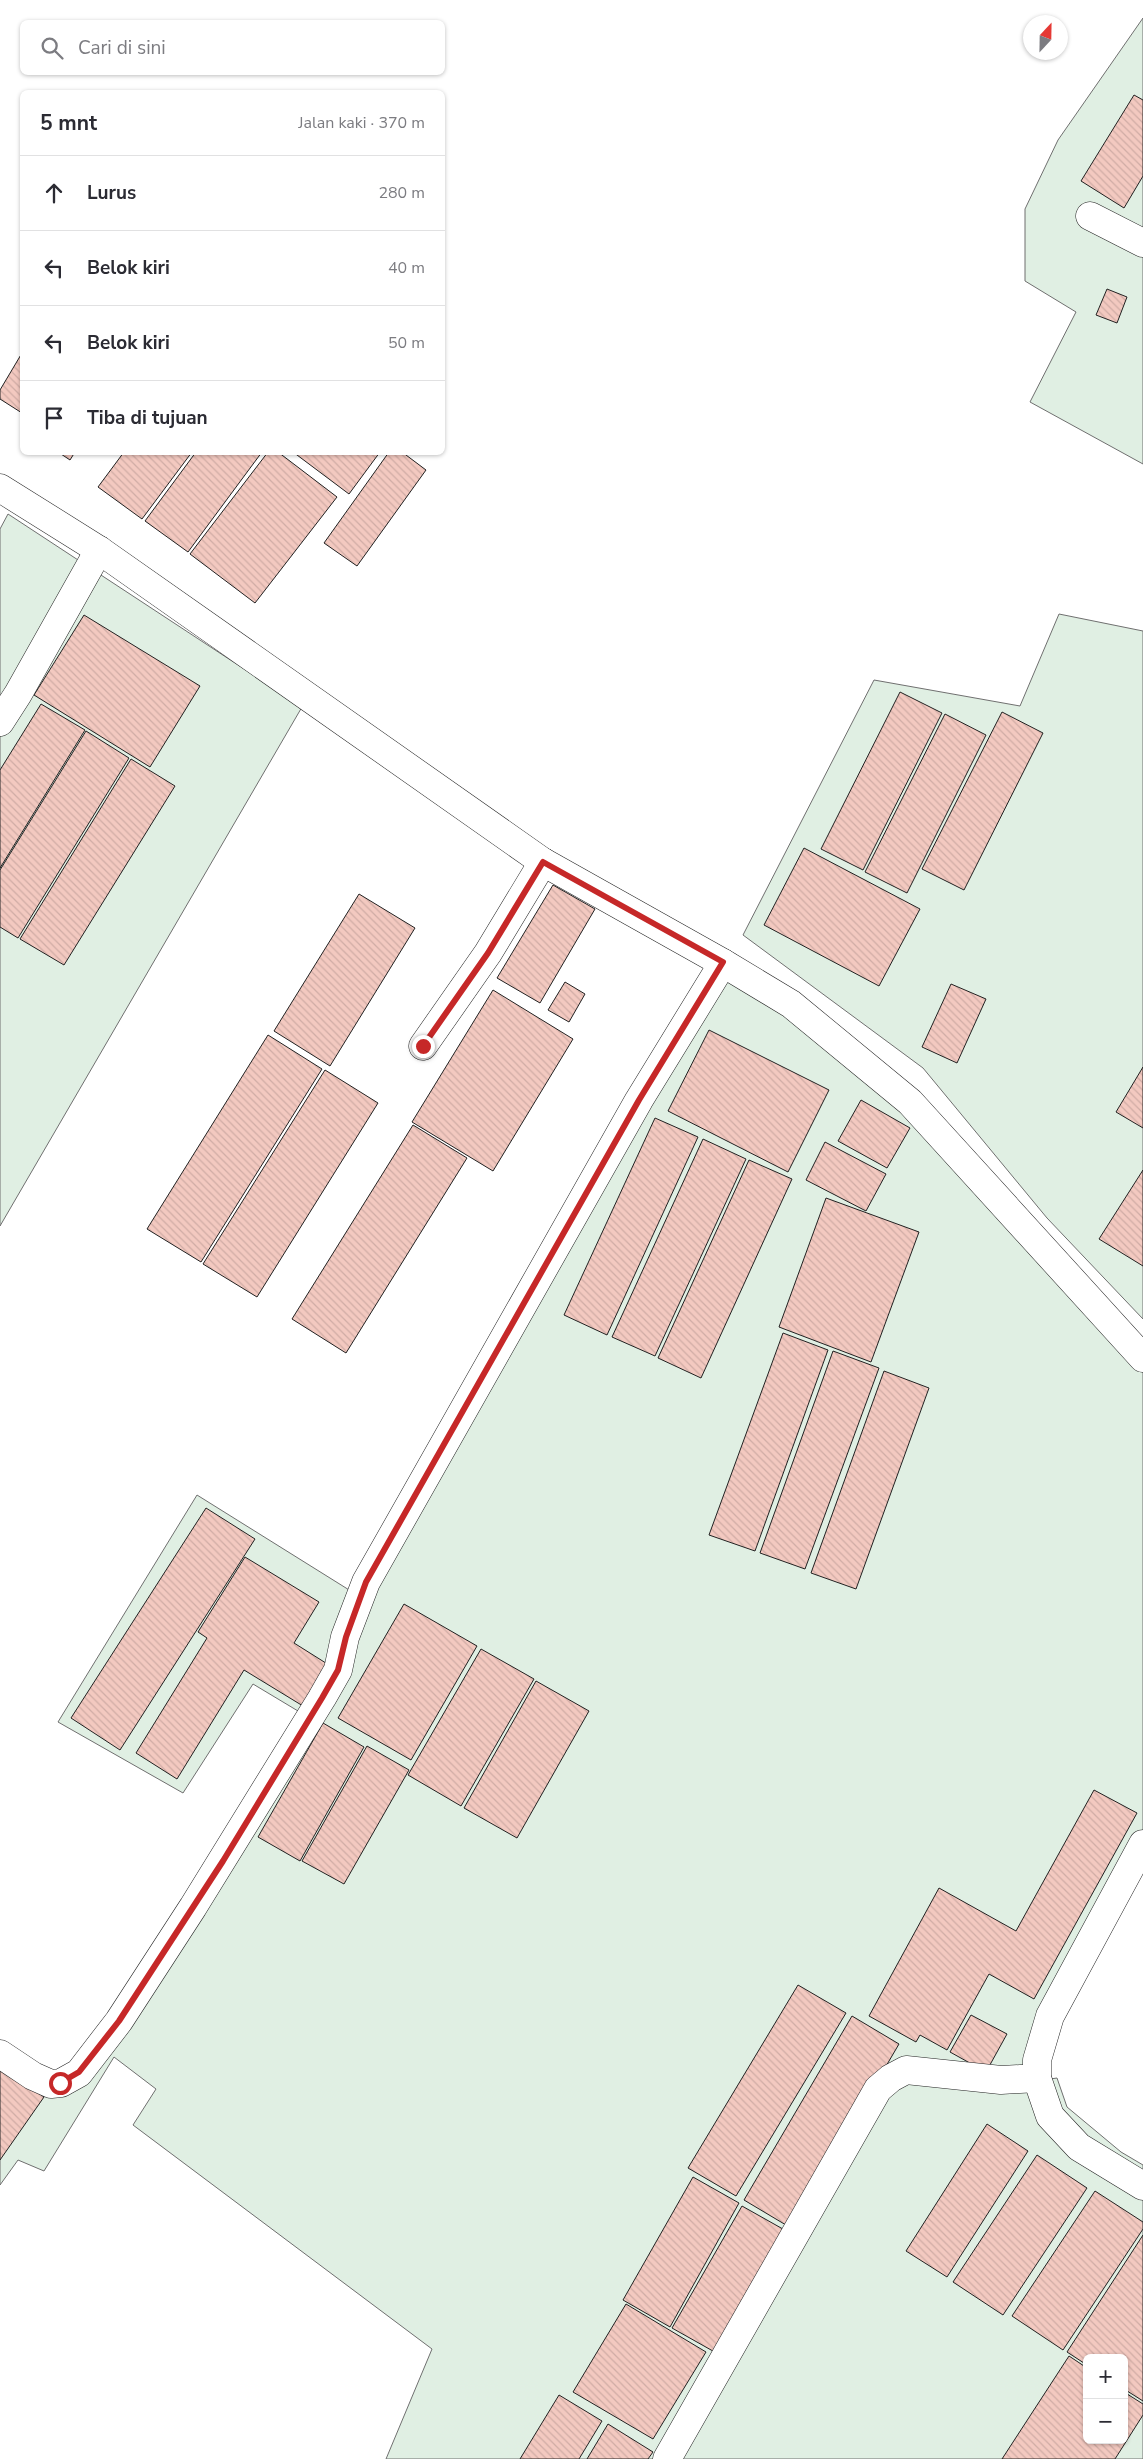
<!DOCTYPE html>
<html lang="id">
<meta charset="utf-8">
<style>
:root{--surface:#fff;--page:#f2f2f3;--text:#2b2b33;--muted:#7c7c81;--line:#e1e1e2}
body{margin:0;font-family:"Nunito Sans",sans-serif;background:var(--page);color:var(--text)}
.controls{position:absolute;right:15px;bottom:15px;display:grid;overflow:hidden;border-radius:8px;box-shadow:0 1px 4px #0004}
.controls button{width:45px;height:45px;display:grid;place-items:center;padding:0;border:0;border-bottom:1px solid var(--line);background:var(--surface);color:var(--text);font:25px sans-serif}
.compass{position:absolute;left:1023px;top:15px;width:45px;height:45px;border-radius:50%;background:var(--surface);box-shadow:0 1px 4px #0004;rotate:22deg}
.stop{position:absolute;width:15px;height:15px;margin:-11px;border:4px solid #c62828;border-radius:50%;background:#fff}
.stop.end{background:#c62828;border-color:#fff;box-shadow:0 1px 5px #0008}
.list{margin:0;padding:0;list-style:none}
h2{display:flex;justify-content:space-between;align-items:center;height:65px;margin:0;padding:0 20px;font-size:21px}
h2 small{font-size:16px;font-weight:400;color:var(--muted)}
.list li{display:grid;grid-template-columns:32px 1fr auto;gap:15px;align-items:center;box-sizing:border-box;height:75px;padding:0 20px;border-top:1px solid var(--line)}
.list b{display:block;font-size:19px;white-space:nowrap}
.list em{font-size:16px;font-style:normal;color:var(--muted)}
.icon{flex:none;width:28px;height:28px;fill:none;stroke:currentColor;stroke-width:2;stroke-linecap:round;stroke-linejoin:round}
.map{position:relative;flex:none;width:1143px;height:2459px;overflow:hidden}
.search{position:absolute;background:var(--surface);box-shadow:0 1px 4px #0004;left:20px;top:20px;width:425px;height:55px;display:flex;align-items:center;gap:12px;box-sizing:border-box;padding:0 18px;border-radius:8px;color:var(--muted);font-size:19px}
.panel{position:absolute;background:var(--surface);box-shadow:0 1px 4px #0004;left:20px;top:90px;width:425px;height:365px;border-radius:8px}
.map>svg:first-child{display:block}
</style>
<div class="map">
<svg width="1143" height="2459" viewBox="0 0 1143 2459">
<defs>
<pattern id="building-back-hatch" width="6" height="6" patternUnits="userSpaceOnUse" patternTransform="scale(1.25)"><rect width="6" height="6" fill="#f3c9c0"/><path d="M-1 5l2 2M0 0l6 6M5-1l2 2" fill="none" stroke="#d0aca5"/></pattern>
</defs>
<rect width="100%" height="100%" fill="#fff"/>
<g fill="#e0efe3" stroke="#6f6f6f" fill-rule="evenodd">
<path d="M1143,18V464L1030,402L1076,312L1025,281V209L1058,140Z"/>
<path d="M8,514L302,707L0,1226V529Z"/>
<path d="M1059,614L1143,631V1319L1047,1218L923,1068L743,935L874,680L1020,706Z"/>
<path d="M735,954L894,1075L1143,1370V1847L1045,2021L1037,2081L1057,2078L1067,2107L1121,2152L1143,2165V2459H386L432,2349L133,2125L156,2089L114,2057L44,2171L18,2160L0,2185V2040L48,2074L68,2080L313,1720L253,1684L183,1793L58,1722L197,1495L362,1598ZM1087,2358H1124V2440H1087Z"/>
</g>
<g fill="url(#building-back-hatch)" stroke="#222">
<path d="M1134,95L1143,100V176L1124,208L1081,181Z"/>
<path d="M1107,289L1127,297L1117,323L1096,315Z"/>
<path d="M22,353V413L0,399V390Z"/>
<path d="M58,452H75L70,460Z"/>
<path d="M124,452H192L142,519L98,487Z"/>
<path d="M196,452H262L188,552L145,521Z"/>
<path d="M268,452H278L337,497L255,603L190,554Z"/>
<path d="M293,452H380L349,494Z"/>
<path d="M389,452H402L426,470L357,566L324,543Z"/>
<path d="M84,615L200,686L150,767L34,695Z"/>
<path d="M900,692L942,713L863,870L821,849Z"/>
<path d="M41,704L85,730L0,868V770Z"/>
<path d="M1002,712L1043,733L964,890L922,869Z"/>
<path d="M945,714L986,735L907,893L865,872Z"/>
<path d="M86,731L129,758L18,938L0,927V870Z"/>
<path d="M131,759L175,786L64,965L20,939Z"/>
<path d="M804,848L920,909L879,986L764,925Z"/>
<path d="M553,885L595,909L540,1003L497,978Z"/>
<path d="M359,894L415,928L330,1066L274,1031Z"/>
<path d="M565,982L585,994L569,1022L548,1010Z"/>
<path d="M951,984L986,999L957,1063L922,1047Z"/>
<path d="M493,990L573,1039L493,1171L412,1122Z"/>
<path d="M709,1030L829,1090L788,1172L668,1111Z"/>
<path d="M268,1035L322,1069L201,1262L147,1229Z"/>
<path d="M1143,1067V1128L1116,1112Z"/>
<path d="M325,1070L378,1103L257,1297L203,1264Z"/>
<path d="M861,1100L910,1128L887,1168L838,1141Z"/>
<path d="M655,1118L698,1137L607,1335L564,1315Z"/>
<path d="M413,1125L467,1158L346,1353L292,1319Z"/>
<path d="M703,1139L746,1159L655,1356L612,1337Z"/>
<path d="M825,1142L886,1174L866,1211L806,1180Z"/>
<path d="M749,1160L792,1179L701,1378L658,1358Z"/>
<path d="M1143,1170V1266L1099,1239Z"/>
<path d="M826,1198L919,1232L871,1362L779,1327Z"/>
<path d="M783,1333L828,1350L755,1551L709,1535Z"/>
<path d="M833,1351L879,1368L805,1569L760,1553Z"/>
<path d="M884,1371L929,1388L856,1589L811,1573Z"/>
<path d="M206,1508L255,1539L120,1750L71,1718Z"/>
<path d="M245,1557L319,1602L294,1643L329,1665L303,1706L244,1670L177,1779L136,1753L207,1638L198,1632Z"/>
<path d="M404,1604L477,1646L411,1760L338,1718Z"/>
<path d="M481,1649L534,1679L461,1806L408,1775Z"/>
<path d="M536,1681L589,1711L517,1838L464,1808Z"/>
<path d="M323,1723L364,1747L300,1861L258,1837Z"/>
<path d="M367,1746L409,1770L344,1884L302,1861Z"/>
<path d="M1094,1790L1137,1813L1034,1999L989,1974L947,2050L920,2035L916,2042L869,2016L939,1888L1016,1931Z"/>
<path d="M798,1985L846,2013L736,2196L688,2168Z"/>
<path d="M971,2015L1007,2034L986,2072L950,2052Z"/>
<path d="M852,2016L899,2044L791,2228L744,2200Z"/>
<path d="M0,2066L44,2097L0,2160Z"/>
<path d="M987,2124L1028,2151L947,2277L906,2251Z"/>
<path d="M1037,2155L1087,2188L1003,2315L953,2282Z"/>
<path d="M693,2177L739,2203L670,2327L623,2300Z"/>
<path d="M1095,2191L1143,2222V2229L1063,2350L1012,2316Z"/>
<path d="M742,2206L790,2233L720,2355L672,2328Z"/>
<path d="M1143,2235V2401L1124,2389V2358H1087V2365L1067,2352Z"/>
<path d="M626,2304L706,2352L653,2439L573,2392Z"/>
<path d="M1069,2356L1087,2368V2440H1124V2392L1143,2404V2415L1115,2459H1002Z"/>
<path d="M559,2395L602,2421L579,2459H520Z"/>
<path d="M608,2424L653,2452L648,2459H587Z"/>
</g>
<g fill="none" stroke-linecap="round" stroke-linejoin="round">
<defs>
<g id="minor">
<path d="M1090,216L1143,243"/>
<path d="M0,722L18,694L99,550"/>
<path d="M423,1046L488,953L543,862"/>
<path d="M0,2054L33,2076L51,2084L61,2083L79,2073L119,2021L193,1907L322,1698L338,1670L345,1637L366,1582L639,1100L723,963"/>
<path d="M667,2459L878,2089L891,2078L906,2070L1001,2080L1037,2078"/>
</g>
<g id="tertiary">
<path d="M0,488L99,550L543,862L723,963L791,1004L910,1102L1143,1358"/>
<path d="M1143,1844L1050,2016L1037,2060V2078L1050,2116L1079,2147L1143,2186"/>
</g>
</defs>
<use href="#minor" stroke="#222" stroke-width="29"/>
<use href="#tertiary" stroke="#222" stroke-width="29"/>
<use href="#minor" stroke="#fff" stroke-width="28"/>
<use href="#tertiary" stroke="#fff" stroke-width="28"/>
</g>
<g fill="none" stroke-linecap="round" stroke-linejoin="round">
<path stroke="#c62828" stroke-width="6" d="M60,2083L79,2072L119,2021L223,1861L322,1698L338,1670L346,1637L366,1582L639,1100L723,962L543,862L488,953L423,1046"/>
</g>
</svg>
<div class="controls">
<button>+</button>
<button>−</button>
</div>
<svg class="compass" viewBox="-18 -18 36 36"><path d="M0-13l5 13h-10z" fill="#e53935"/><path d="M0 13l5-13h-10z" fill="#7c7c81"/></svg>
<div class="stop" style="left:60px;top:2083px"></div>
<div class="stop end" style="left:423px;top:1046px"></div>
<div class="search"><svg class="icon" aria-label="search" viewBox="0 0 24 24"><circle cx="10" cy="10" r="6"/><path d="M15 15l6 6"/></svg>Cari di sini</div>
<section class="panel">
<h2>5 mnt<small>Jalan kaki · 370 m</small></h2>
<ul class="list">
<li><svg class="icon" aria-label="ahead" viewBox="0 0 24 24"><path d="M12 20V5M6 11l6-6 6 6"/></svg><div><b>Lurus</b></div><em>280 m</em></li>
<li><svg class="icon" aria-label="left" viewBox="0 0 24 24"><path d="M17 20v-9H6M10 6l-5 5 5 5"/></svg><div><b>Belok kiri</b></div><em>40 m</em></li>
<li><svg class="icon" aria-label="left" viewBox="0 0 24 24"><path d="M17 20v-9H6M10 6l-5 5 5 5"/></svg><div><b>Belok kiri</b></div><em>50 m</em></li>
<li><svg class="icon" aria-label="arrive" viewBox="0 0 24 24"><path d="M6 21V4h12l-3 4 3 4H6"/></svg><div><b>Tiba di tujuan</b></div></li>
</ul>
</section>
</div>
